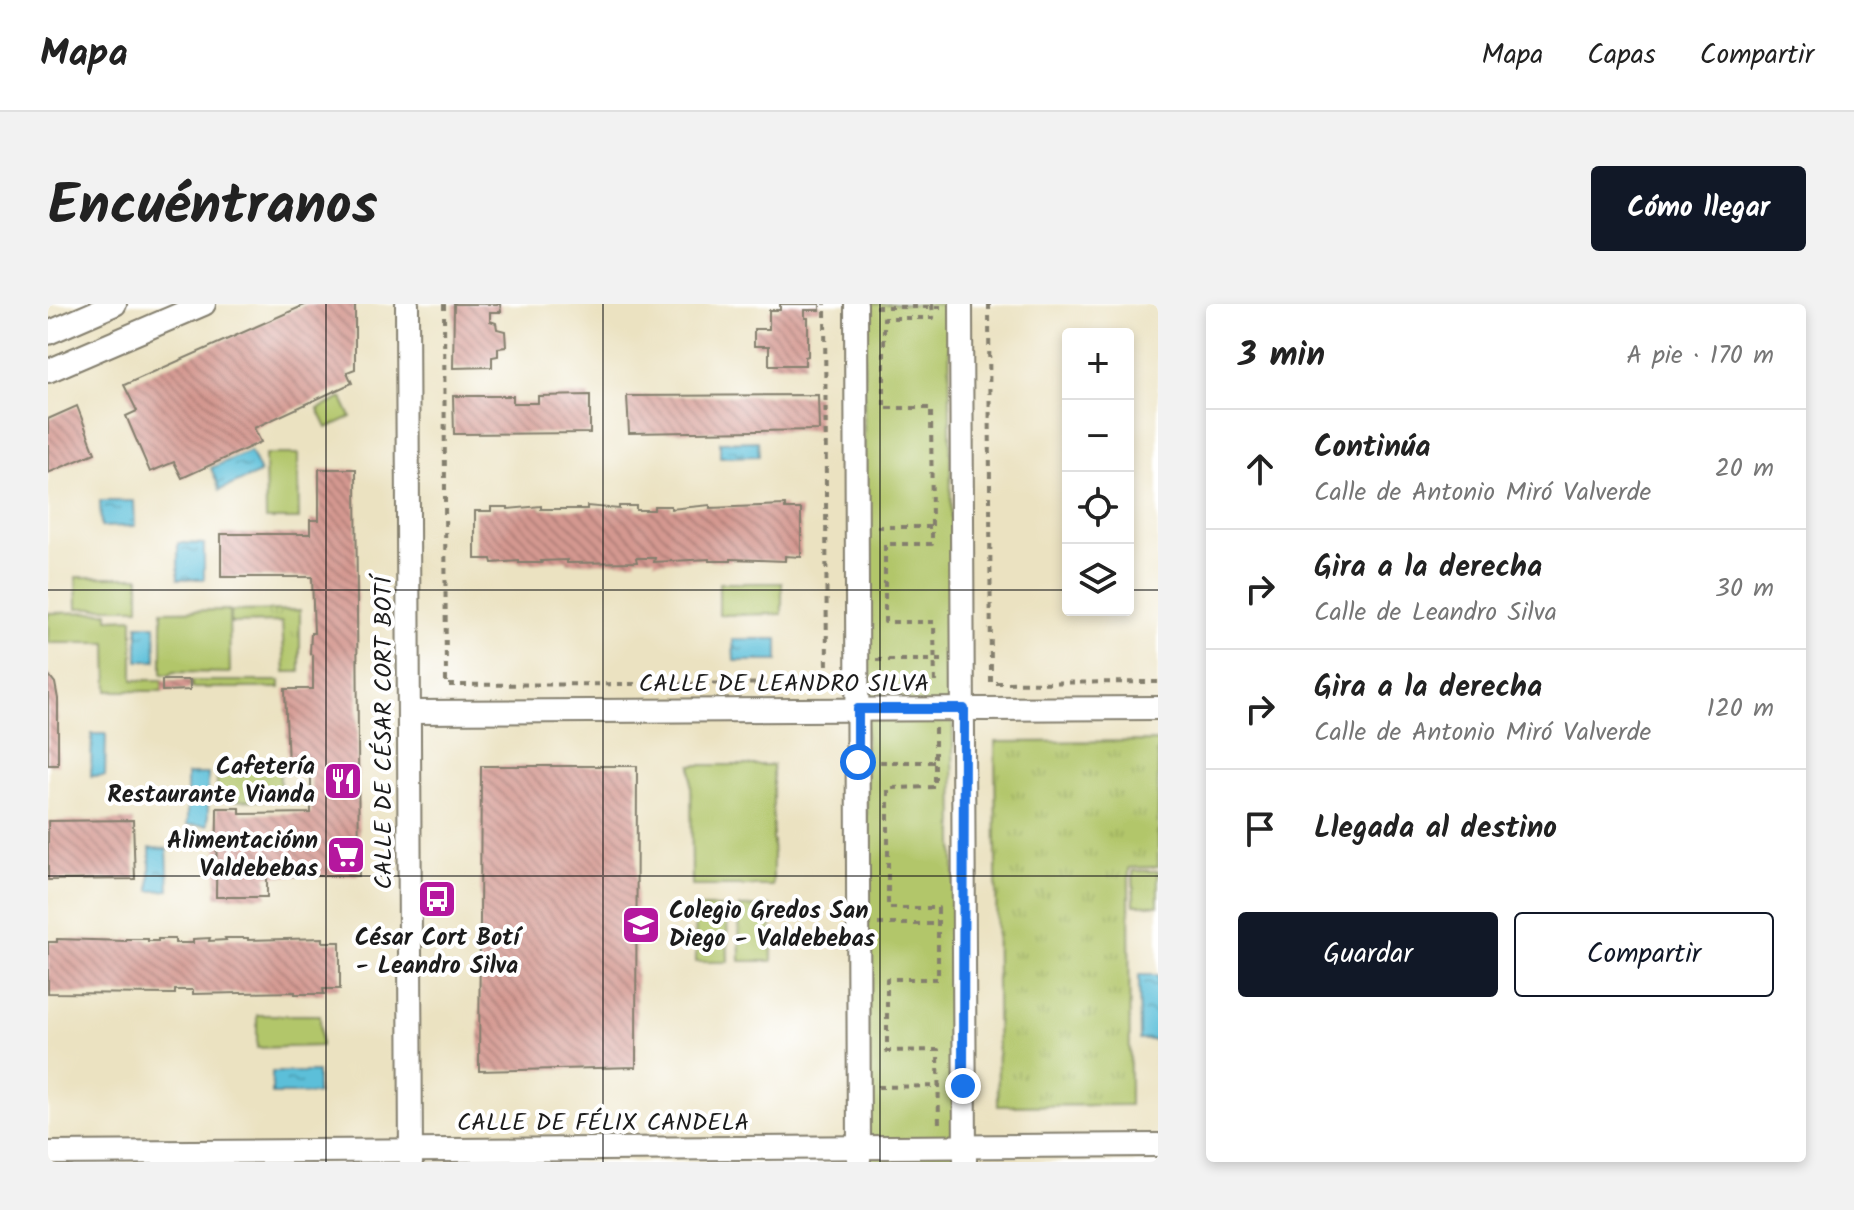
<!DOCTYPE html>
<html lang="es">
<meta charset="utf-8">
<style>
:root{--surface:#fff;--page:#f2f2f2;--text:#222;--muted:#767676;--line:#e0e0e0;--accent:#111827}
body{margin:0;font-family:Kalam,sans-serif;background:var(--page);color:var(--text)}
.controls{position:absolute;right:24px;top:24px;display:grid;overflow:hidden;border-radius:8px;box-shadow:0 4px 12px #0003}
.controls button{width:72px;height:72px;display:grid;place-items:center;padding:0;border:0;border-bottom:2px solid var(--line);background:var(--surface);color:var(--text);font:40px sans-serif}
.stop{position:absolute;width:24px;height:24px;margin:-18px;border:6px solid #1a73e8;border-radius:50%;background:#fff}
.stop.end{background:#1a73e8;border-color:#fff;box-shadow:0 2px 8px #0008}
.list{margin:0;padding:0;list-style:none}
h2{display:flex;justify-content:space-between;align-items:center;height:104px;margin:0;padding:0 32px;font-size:34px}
h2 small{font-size:26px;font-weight:400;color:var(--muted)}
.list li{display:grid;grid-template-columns:52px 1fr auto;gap:24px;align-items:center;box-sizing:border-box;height:120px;padding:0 32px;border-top:2px solid var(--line)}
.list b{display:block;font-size:30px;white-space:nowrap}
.list p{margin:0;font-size:26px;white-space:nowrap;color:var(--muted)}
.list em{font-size:26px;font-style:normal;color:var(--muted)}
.actions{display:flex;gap:16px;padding:24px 32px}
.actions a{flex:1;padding:18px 0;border:2px solid var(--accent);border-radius:8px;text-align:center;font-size:28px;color:var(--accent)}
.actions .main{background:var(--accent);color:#fff}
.icon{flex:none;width:44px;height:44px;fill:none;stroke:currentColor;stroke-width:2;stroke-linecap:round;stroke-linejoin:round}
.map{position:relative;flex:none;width:1110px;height:858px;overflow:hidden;border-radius:8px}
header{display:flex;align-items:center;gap:48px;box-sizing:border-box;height:112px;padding:0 40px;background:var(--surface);border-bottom:2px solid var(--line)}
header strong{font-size:38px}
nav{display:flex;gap:44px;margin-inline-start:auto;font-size:28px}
.intro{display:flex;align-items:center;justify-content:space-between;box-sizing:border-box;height:192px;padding:0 48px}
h1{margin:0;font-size:56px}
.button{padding:20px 36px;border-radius:8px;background:var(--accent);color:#fff;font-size:28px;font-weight:700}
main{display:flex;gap:48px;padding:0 48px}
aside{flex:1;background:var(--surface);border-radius:8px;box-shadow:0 4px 12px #0003}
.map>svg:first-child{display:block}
</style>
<header>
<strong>Mapa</strong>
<nav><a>Mapa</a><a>Capas</a><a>Compartir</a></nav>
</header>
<div class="intro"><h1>Encuéntranos</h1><a class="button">Cómo llegar</a></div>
<main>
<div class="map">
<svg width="1110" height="858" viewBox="0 0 1110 858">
<defs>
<pattern id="grass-tufts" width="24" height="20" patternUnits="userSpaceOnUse" patternTransform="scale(2)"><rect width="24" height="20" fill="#b2c66a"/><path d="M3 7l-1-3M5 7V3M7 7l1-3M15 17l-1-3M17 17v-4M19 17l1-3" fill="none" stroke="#98aa5b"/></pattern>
<pattern id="water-ripples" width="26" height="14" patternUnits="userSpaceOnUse" patternTransform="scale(2)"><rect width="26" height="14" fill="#5bbfd9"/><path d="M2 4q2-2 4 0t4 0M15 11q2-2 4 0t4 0" fill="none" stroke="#4a9aaf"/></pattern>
<pattern id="building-back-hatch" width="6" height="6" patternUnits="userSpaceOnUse" patternTransform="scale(2)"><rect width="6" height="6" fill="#d49890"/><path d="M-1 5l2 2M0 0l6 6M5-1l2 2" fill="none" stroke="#ab7b75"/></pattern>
</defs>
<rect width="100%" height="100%" fill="#fff"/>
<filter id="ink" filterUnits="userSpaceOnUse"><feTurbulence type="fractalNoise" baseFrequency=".0125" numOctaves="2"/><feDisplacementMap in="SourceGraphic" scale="16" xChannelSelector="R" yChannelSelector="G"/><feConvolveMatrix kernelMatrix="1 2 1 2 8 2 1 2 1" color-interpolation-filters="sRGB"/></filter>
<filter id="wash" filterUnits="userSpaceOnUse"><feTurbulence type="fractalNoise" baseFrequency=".006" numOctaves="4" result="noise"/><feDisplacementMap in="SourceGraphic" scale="32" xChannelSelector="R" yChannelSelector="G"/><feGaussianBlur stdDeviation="1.8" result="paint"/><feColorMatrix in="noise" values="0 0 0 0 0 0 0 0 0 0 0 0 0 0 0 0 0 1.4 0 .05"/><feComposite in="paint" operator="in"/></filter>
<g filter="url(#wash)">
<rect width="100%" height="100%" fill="#ebe2c1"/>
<g fill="url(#grass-tufts)" stroke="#677143" stroke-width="2">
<path d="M252,306V368H237L234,318L183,319V307Z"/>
<path d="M143,377H232V384H144Z"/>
<path d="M1110,437V563L1081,564L1082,801L950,802L947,438Z"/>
</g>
<g fill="#b2c66a" stroke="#677143" stroke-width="2">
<path d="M815,0H901L909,858H821Z"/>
<path d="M294,94L303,113L279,124L270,105Z"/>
<path d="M217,150H250L251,215H218Z"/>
<path d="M28,273H91V304H29Z"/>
<path d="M671,279H734V310L671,311Z"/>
<path d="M181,306L182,369L124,368L123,371L114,370V307Z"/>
<path d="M60,308V315L85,314V376H114V387H60L59,339H0V309Z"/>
<path d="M643,461H725V582H644Z"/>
<path d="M232,462V496L169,497V463Z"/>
<path d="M1085,567H1110V601H1086Z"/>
<path d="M723,602L724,657H692L691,603Z"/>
<path d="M647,603H679L680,658H648Z"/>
<path d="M209,711H272L273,742L209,744Z"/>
</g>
<g fill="url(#water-ripples)" stroke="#3c6e7a" stroke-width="2">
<path d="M710,137L711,152L672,153V138Z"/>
<path d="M202,147L212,169L172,186L163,164Z"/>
<path d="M52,197H86L87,222L53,223Z"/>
<path d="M130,239L156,240V275H130Z"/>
<path d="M90,321H107L108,357H90Z"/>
<path d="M685,335H730V357H686Z"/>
<path d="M44,430H58L57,472H43Z"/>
<rect x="139" y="470" width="21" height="51"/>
<path d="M102,544L119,545L121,586L102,587Z"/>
<path d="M1091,671H1110V736H1092Z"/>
<rect x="224" y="768" width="45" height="22"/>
</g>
<g id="blocks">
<g fill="url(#building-back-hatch)">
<path d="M259,0H307V65L299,68L304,79L206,124L213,138L134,174L126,158L102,168L78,112L89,107L76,81Z"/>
<path d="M406,0H452L453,8H442V17L448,19L449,25L457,27L458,43L450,44V52L444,53V63L405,64Z"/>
<path d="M732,0H772V6H757V14H760V52L757,53V61H721V42H706V25H721V6H732Z"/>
<path d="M542,91V129L406,130L405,92H465V99H490V92Z"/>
<path d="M770,91L771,126L581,129L579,92Z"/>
<path d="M29,102L47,149L0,169V115Z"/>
<path d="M271,165H308L311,572H219V593H168L169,504H192V510L263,509V462H240L237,385H265V351L262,350L263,329H266L264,273H173V230H262V216H271Z"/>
<path d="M662,201V204L737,201V205H753V253L737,252V257L683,255V257H661V255L606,258L607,254H588L589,258L519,259V256L493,257L494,259H471V257L444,259L443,255H427V207H443V203H460V205L493,202V205H539V202L571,205V202H588V206H606V202H623V205Z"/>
<path d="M0,370L7,379L10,395V461H0Z"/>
<path d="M114,376H142V386L114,387Z"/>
<path d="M433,462H589L588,763L431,767Z"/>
<path d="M85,516L87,575L0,576V517Z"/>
<path d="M162,634L161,637L178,636L177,634H200V636L275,634V638H292V685H275L276,690H247V688L145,690V686H127V690L0,689V638H9V635L78,637V635H100V637H110V635H127V639H145V635Z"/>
</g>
</g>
</g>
<g filter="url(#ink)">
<use href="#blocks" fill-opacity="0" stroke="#847f6e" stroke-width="2"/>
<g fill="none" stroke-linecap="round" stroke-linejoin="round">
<defs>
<g id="minor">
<path d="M359,0L363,858"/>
<path d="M808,0L811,855"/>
<path d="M913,0L917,858"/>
<path d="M0,29L67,0"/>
<path d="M0,67L156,0"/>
<path d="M362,408L1110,404"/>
<path d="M0,849L1110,841"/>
</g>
</defs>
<use href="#minor" stroke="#847f6e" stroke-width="26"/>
<g stroke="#847f6e" stroke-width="4" stroke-dasharray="6 6" stroke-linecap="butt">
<path d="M396,0L398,381L779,379L777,0"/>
<path d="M884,0L885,14H836V104H883L884,223V240H837V318H886L887,384"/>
<path d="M941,0L943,379L1110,378"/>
<path d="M827,3H894"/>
<path d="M829,223H884"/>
<path d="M828,356H895"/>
<path d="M887,424V483L840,484V604H890V675H839V747L890,746L891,824"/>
<path d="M832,458H887"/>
<path d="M830,620H889"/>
<path d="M830,783L893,782"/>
</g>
<use href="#minor" stroke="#fff" stroke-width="22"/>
</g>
</g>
<g fill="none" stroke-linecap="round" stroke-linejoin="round" filter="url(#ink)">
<path stroke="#1a73e8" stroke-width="10" d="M810,458V405H916L915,782"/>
</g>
<path fill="none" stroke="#1c1c1c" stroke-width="2" stroke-opacity="0.55" d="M278,0V858M555,0V858M832,0V858M0,286H1020M1080,286H1110M0,572H1110"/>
<defs>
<symbol id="restaurant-square" viewBox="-11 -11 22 22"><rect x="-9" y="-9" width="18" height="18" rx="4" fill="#b5179e" stroke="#fff"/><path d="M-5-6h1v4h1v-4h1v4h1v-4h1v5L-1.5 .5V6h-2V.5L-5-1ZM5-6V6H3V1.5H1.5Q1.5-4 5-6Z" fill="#fff"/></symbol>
<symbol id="supermarket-square" viewBox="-11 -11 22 22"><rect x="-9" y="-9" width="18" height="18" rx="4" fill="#b5179e" stroke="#fff"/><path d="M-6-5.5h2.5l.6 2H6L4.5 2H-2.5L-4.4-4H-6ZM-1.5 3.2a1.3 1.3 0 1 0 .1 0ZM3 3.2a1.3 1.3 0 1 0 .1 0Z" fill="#fff"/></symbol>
<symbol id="bus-square" viewBox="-11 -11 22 22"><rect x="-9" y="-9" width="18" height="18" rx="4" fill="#b5179e" stroke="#fff"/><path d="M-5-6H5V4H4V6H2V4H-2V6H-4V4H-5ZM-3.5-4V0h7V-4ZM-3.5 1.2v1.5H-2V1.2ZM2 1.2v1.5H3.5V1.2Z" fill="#fff"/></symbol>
<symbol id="school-square" viewBox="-11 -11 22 22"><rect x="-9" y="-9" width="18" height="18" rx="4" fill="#b5179e" stroke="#fff"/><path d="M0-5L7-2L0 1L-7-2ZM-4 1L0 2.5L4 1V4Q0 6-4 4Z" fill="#fff"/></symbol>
</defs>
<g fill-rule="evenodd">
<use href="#restaurant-square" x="273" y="455" width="44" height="44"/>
<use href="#supermarket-square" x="276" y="529" width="44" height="44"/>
<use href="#bus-square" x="367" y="573" width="44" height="44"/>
<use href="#school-square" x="571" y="599" width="44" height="44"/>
</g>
<g text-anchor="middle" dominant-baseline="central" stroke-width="8" stroke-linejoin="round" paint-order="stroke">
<g font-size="24" fill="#1c1c1c" stroke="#fff">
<text x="736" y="380">CALLE DE LEANDRO SILVA</text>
<text transform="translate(336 429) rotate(-90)">CALLE DE CÉSAR CORT BOTÍ</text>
<text x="555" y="819">CALLE DE FÉLIX CANDELA</text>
</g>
<g font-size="24" font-weight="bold" fill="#1c1c1c" stroke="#fff" text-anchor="end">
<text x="267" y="463">Cafetería<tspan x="267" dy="28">Restaurante Vianda</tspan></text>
<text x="270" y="537">Alimentaciónn<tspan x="270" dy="28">Valdebebas</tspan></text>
<text x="621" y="607" text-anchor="start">Colegio Gredos San<tspan x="621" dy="28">Diego - Valdebebas</tspan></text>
<text x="389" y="634" text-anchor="middle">César Cort Botí<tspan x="389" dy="28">- Leandro Silva</tspan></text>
</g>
</g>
</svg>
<div class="controls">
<button>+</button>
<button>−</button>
<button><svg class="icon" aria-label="locate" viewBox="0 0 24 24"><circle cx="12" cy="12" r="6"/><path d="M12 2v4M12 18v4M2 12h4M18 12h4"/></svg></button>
<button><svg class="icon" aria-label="layers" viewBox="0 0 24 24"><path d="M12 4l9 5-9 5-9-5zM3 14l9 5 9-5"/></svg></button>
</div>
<div class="stop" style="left:810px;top:458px"></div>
<div class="stop end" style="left:915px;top:782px"></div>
</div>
<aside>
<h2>3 min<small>A pie · 170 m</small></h2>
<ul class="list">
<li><svg class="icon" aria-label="ahead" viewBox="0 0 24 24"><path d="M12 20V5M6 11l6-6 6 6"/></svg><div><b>Continúa</b><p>Calle de Antonio Miró Valverde</p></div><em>20 m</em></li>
<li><svg class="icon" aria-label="right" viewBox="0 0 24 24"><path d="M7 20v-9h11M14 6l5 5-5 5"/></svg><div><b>Gira a la derecha</b><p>Calle de Leandro Silva</p></div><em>30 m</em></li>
<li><svg class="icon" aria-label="right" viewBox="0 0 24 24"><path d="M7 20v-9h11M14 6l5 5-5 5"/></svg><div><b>Gira a la derecha</b><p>Calle de Antonio Miró Valverde</p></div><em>120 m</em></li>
<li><svg class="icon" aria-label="arrive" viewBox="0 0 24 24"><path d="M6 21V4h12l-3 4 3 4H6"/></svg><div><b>Llegada al destino</b></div></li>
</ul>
<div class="actions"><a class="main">Guardar</a><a>Compartir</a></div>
</aside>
</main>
